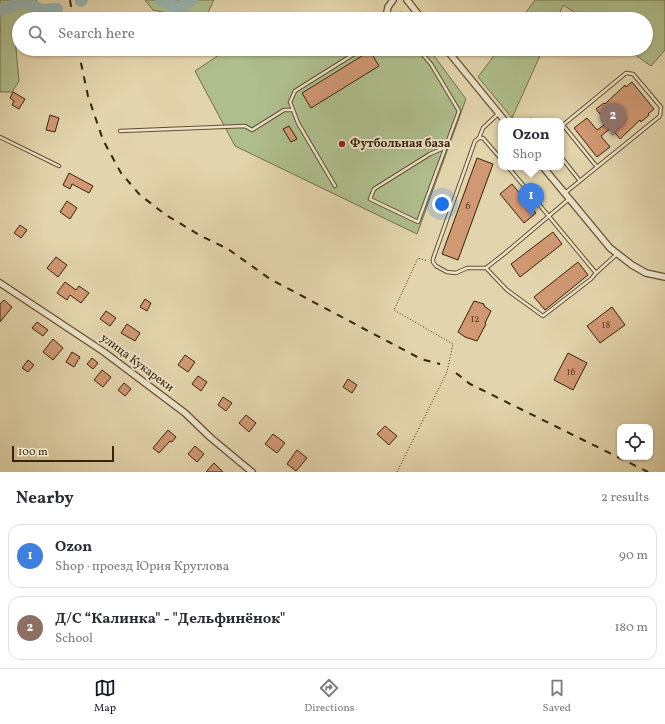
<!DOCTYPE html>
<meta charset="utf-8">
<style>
:root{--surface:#fff;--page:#f7f7f7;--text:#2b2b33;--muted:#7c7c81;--line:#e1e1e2;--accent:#111827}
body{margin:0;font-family:Vollkorn,serif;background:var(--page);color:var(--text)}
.controls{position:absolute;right:12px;bottom:12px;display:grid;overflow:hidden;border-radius:8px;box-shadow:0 1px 3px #0004}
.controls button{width:36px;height:36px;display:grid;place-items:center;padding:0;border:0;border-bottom:1px solid var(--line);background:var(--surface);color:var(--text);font:20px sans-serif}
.scale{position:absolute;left:12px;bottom:10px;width:102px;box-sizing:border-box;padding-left:4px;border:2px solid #392307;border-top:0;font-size:11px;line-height:14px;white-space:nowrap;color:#392307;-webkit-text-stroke:3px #ece3c9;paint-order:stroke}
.you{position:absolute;left:442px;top:204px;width:14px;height:14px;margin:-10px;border:3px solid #fff;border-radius:50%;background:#1a73e8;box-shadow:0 0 0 6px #1a73e833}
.badge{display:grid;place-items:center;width:26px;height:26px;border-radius:50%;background:var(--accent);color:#fff;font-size:13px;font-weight:700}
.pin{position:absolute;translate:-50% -33px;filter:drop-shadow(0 1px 2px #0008)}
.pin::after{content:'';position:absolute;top:21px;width:14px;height:12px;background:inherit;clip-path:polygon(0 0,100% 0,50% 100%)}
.popup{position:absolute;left:498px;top:118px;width:66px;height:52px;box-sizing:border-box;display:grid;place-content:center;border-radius:8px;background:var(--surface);filter:drop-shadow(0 1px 3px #0005);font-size:13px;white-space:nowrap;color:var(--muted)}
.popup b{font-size:15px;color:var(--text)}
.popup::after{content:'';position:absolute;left:50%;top:100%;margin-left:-8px;border:8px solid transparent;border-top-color:var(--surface)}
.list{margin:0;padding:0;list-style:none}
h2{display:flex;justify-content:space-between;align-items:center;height:52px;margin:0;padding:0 16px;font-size:17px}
h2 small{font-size:13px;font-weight:400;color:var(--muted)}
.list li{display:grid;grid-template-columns:26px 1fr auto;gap:12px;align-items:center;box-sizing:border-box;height:64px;margin:0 8px 8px;padding:0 8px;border:1px solid var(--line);border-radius:12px}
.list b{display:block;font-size:15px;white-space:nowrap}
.list p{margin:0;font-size:13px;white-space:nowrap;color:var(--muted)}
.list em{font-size:13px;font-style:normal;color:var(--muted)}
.icon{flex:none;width:22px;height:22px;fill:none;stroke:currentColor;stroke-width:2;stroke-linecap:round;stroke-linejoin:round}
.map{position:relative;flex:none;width:665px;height:472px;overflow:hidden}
.search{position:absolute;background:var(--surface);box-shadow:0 1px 3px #0004;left:12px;right:12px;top:12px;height:44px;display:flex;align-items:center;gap:10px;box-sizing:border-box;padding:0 14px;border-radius:22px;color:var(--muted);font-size:15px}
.sheet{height:196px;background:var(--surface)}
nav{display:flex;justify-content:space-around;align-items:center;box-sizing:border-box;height:56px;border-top:1px solid var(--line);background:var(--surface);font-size:11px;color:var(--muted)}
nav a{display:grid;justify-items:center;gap:2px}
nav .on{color:var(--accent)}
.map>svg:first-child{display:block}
</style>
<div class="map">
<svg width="665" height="472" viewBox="0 0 665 472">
<rect width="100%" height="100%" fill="#e2d4ac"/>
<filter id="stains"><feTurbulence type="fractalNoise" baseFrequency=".005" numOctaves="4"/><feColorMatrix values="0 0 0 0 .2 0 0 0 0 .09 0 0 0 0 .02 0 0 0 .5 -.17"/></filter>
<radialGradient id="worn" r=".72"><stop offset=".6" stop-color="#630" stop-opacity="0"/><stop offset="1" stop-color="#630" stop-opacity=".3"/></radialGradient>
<g fill="#afbe8d" stroke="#74704a">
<path d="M0,0H37C33,9 31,19 19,19V23L14,27L19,81L12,92H0Z"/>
<path d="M145,0H214L205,19H179L168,13L153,10Z"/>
<path d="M535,0H665V50L651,66L627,49H646V19H585L563,5L557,19H521Z"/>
<path d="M401,12L406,19H369Z"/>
<path d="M228,49H429L466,99L417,234L235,146L195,71Z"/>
<path d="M499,49H543L512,118L478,77Z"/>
</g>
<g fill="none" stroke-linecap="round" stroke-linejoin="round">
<path stroke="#727b6f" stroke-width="2" d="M0,27V30"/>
<g stroke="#98b6b4" stroke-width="12">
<path d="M161,0L178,8L192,0"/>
<path d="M81,1L82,0"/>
<path d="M0,10L26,2L41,10L57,9"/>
</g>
</g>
<g fill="#d09873" stroke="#392307">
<path d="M370,51L379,66L311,108L302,93Z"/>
<path d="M632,82L654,109L648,114L649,115L641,122L640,120L620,139L611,128L601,136L610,147L597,157L574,128L587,118L597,130L607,123L596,109L604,103L605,104L625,85L626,87Z"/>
<path d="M13,92L25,99L19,109L12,105L14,101L10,98Z"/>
<path d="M50,115L59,118L55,132L46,130Z"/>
<path d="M289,126L297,139L291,142L283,129Z"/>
<path d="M477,158L493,164L458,260L442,254Z"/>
<path d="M69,173L93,186L89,193L72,184L70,189L63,185Z"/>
<path d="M512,184L536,213L524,223L500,194Z"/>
<path d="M67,201L77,208L70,219L60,212Z"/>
<path d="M20,225L27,230L21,238L14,233Z"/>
<path d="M553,232L562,244L520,277L511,264Z"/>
<path d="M56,257L67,265L58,277L47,268Z"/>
<path d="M578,262L588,275L545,310L534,297Z"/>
<path d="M65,282L76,290L79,286L89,293L81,303L70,295L67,300L57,293Z"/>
<path d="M145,299L151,303L147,311L140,307Z"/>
<path d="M4,300L12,307L0,322V304Z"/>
<path d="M474,301L484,304V306L491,311L485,323L486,324L477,341L465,337L458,332Z"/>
<path d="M612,307L625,325L600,343L587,326Z"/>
<path d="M106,311L116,318L110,326L100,319Z"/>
<path d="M37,322L48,330L43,336L32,328Z"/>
<path d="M127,324L140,333L135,341L121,333Z"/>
<path d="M53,339L63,348L53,360L43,352Z"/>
<path d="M72,352L80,357L74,367L66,362Z"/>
<path d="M568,353L587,363L573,390L554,380Z"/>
<path d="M185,355L195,362L188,372L178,365Z"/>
<path d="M92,358L98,363L93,369L87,364Z"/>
<path d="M28,360L34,365L28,372L22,368Z"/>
<path d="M102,370L111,377L103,387L94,380Z"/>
<path d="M198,376L207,382L201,391L192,384Z"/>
<path d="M348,379L357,385L352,393L343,387Z"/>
<path d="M124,383L131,389L125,396L118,390Z"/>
<path d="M223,397L232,403L226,411L218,405Z"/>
<path d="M246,415L256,423L249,432L239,423Z"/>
<path d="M385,426L397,436L389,445L377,434Z"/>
<path d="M168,430L176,437L172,442L170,441L159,453L153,448Z"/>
<path d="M273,434L285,443L277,453L265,444Z"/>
<path d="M195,446L204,454L197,462L188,454Z"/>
<path d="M297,450L307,458L296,471L287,464Z"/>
<path d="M214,463L223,472H206Z"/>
</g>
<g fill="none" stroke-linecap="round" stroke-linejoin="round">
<defs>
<g id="lane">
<path d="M385,19L387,12"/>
<path d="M418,49L431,64L459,111L418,222L370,199L374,189L430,154L446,147"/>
<path d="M531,120L532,121"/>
<path d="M120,131L245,126L252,130L284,110H293"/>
<path d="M0,137L59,166"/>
<path d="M479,138L483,128L499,113"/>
<path d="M561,157L580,181"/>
<path d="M501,159L483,138H479L475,141L433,259V262L436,266L447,272L456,273L467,268H486L504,254L569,199"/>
<path d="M508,167L596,273L617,254"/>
<path d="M335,186L298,123L290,102L295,91L362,49"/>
<path d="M565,193L660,116L661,107L633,74L626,73L563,125L597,167"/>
<path d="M486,268L507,290L543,316L591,279L596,273"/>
</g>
<g id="street">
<path d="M407,0L422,19"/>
<path d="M387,12L388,7L393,0"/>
<path d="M446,49L505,121"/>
<path d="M543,167L610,248L632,265L646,273L665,277"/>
<path d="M0,283L104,352L185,413L211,438L252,472"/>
</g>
</defs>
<use href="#lane" stroke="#634f30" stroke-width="4.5"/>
<use href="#street" stroke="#634f30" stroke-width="8"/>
<path stroke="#392307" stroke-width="1" stroke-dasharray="1 2" stroke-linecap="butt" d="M397,472L447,372L453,344L394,310L418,258L427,261"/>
<use href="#lane" stroke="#ece3c9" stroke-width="2.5"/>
<use href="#street" stroke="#ece3c9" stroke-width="5.5"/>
<g stroke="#392307" stroke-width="2" stroke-dasharray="7 7" stroke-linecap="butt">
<path d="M70,0L73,19"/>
<path d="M78,49L88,96L103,140L121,173L140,195L166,215L201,236L228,249L270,279L421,359L440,364"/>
<path d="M456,373L470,384L648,472"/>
</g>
</g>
<circle fill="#8f2418" stroke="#ece3c9" stroke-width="1.5" cx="342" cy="144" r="4"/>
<g text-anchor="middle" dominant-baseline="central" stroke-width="4" stroke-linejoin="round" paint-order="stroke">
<g font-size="10" fill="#5f4022">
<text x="468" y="206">6</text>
<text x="475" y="319">12</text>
<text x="606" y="325">18</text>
<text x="571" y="372">16</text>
</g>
<g font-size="12" font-weight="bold" fill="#392307" stroke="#ece3c9" text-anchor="start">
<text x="350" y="144">Футбольная база</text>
</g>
<g font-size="12" fill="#392307" stroke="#ece3c9">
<text transform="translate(137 363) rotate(37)">улица Кукареки</text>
</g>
</g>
<rect width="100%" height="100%" filter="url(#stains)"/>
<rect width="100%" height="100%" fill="url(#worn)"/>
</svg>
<div class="controls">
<button><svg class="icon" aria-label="locate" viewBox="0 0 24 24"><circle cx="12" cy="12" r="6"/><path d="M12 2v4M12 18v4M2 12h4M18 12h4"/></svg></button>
</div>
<div class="scale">100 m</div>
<div class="you"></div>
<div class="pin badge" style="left:531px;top:216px;background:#3f7fe0">1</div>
<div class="popup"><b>Ozon</b>Shop</div>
<div class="pin badge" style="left:613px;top:136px;background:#8d6e63">2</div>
<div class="search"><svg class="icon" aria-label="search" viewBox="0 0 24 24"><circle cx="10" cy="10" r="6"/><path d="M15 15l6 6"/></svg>Search here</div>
</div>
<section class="sheet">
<h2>Nearby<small>2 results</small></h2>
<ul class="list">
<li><span class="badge" style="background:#3f7fe0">1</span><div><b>Ozon</b><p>Shop · проезд Юрия Круглова</p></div><em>90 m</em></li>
<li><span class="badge" style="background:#8d6e63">2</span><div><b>Д/С “Калинка&quot; - &quot;Дельфинёнок&quot;</b><p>School</p></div><em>180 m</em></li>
</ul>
</section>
<nav>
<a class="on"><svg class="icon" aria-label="map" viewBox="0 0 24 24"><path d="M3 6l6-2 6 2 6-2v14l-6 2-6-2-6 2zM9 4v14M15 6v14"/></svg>Map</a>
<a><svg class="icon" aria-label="directions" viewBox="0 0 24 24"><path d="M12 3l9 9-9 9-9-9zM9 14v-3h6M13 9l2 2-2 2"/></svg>Directions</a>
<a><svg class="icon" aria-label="saved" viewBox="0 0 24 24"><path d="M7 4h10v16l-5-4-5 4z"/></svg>Saved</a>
</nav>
